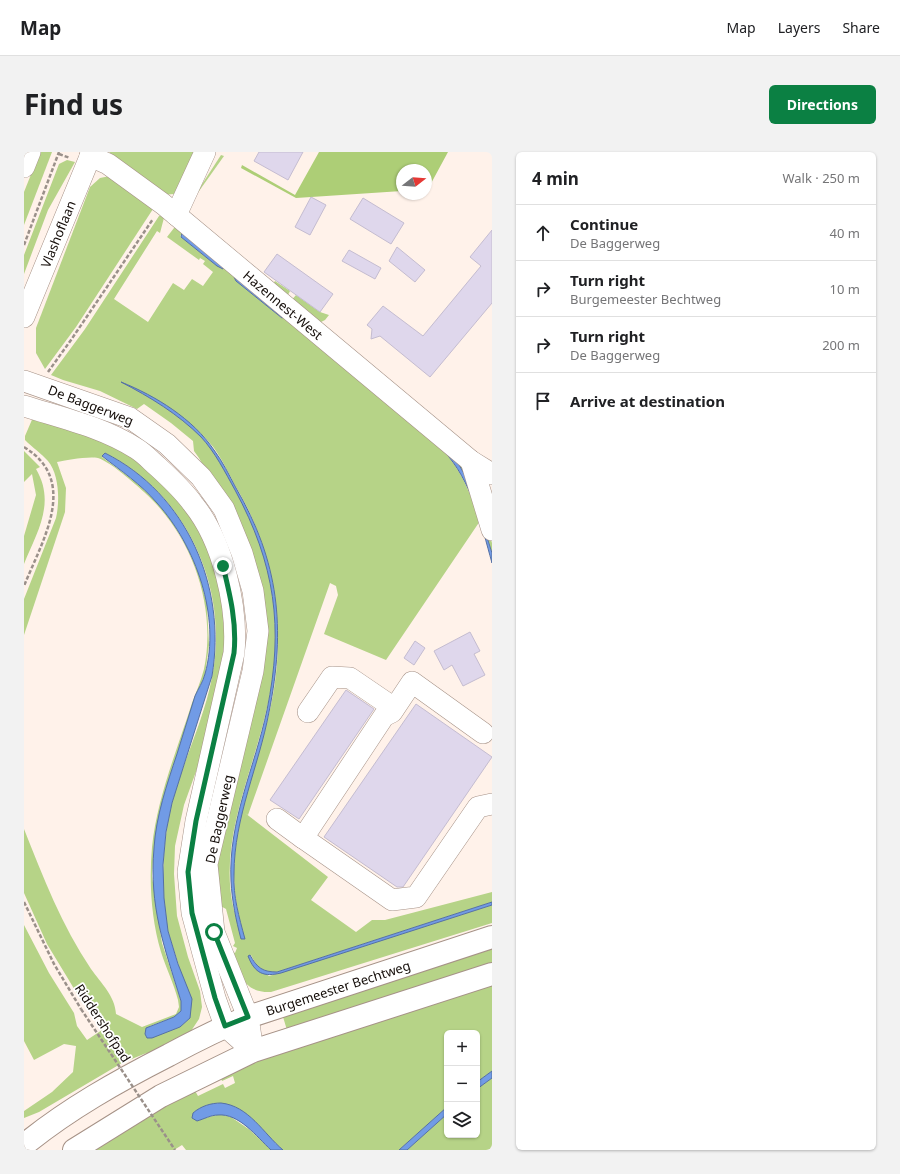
<!DOCTYPE html>
<meta charset="utf-8">
<style>
:root{--surface:#fff;--page:#f2f2f2;--text:#202124;--muted:#757577;--line:#e0e0e0;--accent:#0b8043}
body{margin:0;font-family:"Noto Sans",sans-serif;background:var(--page);color:var(--text)}
.controls{position:absolute;right:12px;bottom:12px;display:grid;overflow:hidden;border-radius:6px;box-shadow:0 1px 3px #0004}
.controls button{width:36px;height:36px;display:grid;place-items:center;padding:0;border:0;border-bottom:1px solid var(--line);background:var(--surface);color:var(--text);font:20px sans-serif}
.compass{position:absolute;left:372px;top:12px;width:36px;height:36px;border-radius:50%;background:var(--surface);box-shadow:0 1px 3px #0004;rotate:73deg}
.stop{position:absolute;width:12px;height:12px;margin:-9px;border:3px solid #0b8043;border-radius:50%;background:#fff}
.stop.end{background:#0b8043;border-color:#fff;box-shadow:0 1px 4px #0008}
.list{margin:0;padding:0;list-style:none}
h2{display:flex;justify-content:space-between;align-items:center;height:52px;margin:0;padding:0 16px;font-size:17px}
h2 small{font-size:13px;font-weight:400;color:var(--muted)}
.list li{display:grid;grid-template-columns:26px 1fr auto;gap:12px;align-items:center;box-sizing:border-box;height:56px;padding:0 16px;border-top:1px solid var(--line)}
.list b{display:block;font-size:15px;white-space:nowrap}
.list p{margin:0;font-size:13px;white-space:nowrap;color:var(--muted)}
.list em{font-size:13px;font-style:normal;color:var(--muted)}
.icon{flex:none;width:22px;height:22px;fill:none;stroke:currentColor;stroke-width:2;stroke-linecap:round;stroke-linejoin:round}
.map{position:relative;flex:none;width:468px;height:998px;overflow:hidden;border-radius:6px}
header{display:flex;align-items:center;gap:24px;box-sizing:border-box;height:56px;padding:0 20px;background:var(--surface);border-bottom:1px solid var(--line)}
header strong{font-size:19px}
nav{display:flex;gap:22px;margin-inline-start:auto;font-size:14px}
.intro{display:flex;align-items:center;justify-content:space-between;box-sizing:border-box;height:96px;padding:0 24px}
h1{margin:0;font-size:28px}
.button{padding:10px 18px;border-radius:6px;background:var(--accent);color:#fff;font-size:14px;font-weight:700}
main{display:flex;gap:24px;padding:0 24px}
aside{flex:1;background:var(--surface);border-radius:6px;box-shadow:0 1px 3px #0004}
.map>svg:first-child{display:block}
</style>
<header>
<strong>Map</strong>
<nav><a>Map</a><a>Layers</a><a>Share</a></nav>
</header>
<div class="intro"><h1>Find us</h1><a class="button">Directions</a></div>
<main>
<div class="map">
<svg width="468" height="998" viewBox="0 0 468 998">
<rect width="100%" height="100%" fill="#fff2ea"/>
<g fill="#b6d387" fill-rule="evenodd">
<path d="M16,0H28L0,73V40Z"/>
<path d="M85,0H176L159,38L150,42L137,43Z"/>
<path d="M197,3L200,4L158,63Z"/>
<path d="M43,8L51,10L24,58L0,122V103L35,12Z"/>
<path d="M86,24L129,57L52,175L21,217L12,201V176L66,35L76,26Z"/>
<path d="M141,62L136,81L133,79L90,147L124,170L149,131L160,138L168,127L179,134L189,120L179,112L181,109L176,106L175,108L143,85L150,76L157,73L432,302L459,359L468,391V401L451,345L434,311L419,298C438,319 447,343 456,369L362,508L300,482L314,443L312,434L306,431L224,663L221,661L304,725L287,748L332,780L348,768H361L468,740V750L253,820C239,820 233,816 227,803L226,809L245,824L468,753V771L247,840C218,841 216,821 207,798L211,801L213,796L209,794L211,791L202,757L193,752L191,712L235,520L204,357L175,306L170,299L169,289L147,271L120,252L113,257L76,239L39,228L27,223L61,177L135,64ZM159,82L193,114L157,85L156,84ZM212,129L259,162L258,166ZM103,233C135,248 167,267 190,296C200,310 207,327 216,342C254,410 263,486 245,562C233,615 210,667 210,722C210,744 215,765 220,786C217,776 211,765 209,754C195,689 228,622 242,560C260,487 252,413 216,347C207,331 199,313 188,298C167,270 133,249 103,233Z"/>
<path d="M251,129L266,139L263,145L247,135Z"/>
<path d="M272,143L296,160L305,163L301,168L293,172L266,150Z"/>
<path d="M10,263L93,292L148,337L185,393L204,473L188,575L160,653L151,694L150,722L153,764L164,805L176,839L178,855L175,867L165,882L143,895L120,902L98,911L15,960L0,966V959L28,940L49,920L52,894L40,892L10,908L0,889V773L25,821L50,861L53,874L63,888L81,876L72,862L58,850L43,825L23,792L0,741V677C19,725 38,774 67,817C77,831 91,844 92,862L118,875L152,862L155,855L154,848C150,832 142,816 137,800C127,766 125,730 128,695C133,646 153,598 168,551C172,540 177,529 180,517C193,454 168,383 120,340C109,330 88,311 74,306C65,304 41,308 33,310L42,336L41,360L0,483V447L32,366C36,349 35,322 24,309C18,302 8,295 1,288V284ZM81,301C162,341 206,436 188,525C178,579 148,628 142,683C138,715 138,747 144,779C147,790 151,800 154,811C159,829 162,848 166,866L156,875L125,886L122,884L126,874L150,865L157,859V849L138,791L128,724L130,694L136,661L145,628L172,543L181,523L185,493L183,453L175,422L163,395L147,368L133,350L113,331L78,305Z"/>
<path d="M0,299L16,315L12,317C32,351 13,380 0,412V384L12,343L8,322L0,330Z"/>
<path d="M468,797V811L263,878L259,865Z"/>
<path d="M468,830V919L453,930V881H423V955L375,998H259C231,974 212,934 170,960L168,966H181L196,962L207,965L226,978L247,998H162L158,993L150,998H63L170,937L174,944L199,932L201,936L211,931L209,924L198,929L196,924L229,910Z"/>
<path d="M468,926V998H383L423,962V983H453V937Z"/>
</g>
<path fill="#adce76" d="M295,0H424L404,37L402,38V18H378V39L272,46L217,16L218,13L271,43Z"/>
<g fill="#719be6" stroke="#5570a3">
<path d="M158,81L200,115L199,117L193,114L157,85Z"/>
<path d="M210,125H213L260,165L258,166L212,129Z"/>
<path d="M97,230C132,244 169,267 190,298C199,310 205,323 212,336C255,410 262,476 245,560C235,614 210,665 210,722C209,744 215,765 221,787H217C212,768 208,749 207,729C204,669 231,615 243,558C260,475 251,412 211,338C201,320 191,300 177,285C154,262 126,245 97,230Z"/>
<path d="M419,298L434,311L447,334L468,401V411C457,372 448,329 419,298Z"/>
<path d="M81,301C163,342 203,435 188,524L148,651L142,680L139,713L140,746L144,779L154,812L168,847L166,866L156,875L128,886H123L121,882L122,876L150,865L157,859V849C140,794 125,755 130,696C132,664 143,632 153,602C159,583 165,563 171,544C174,537 179,530 181,522C197,465 172,394 133,351C117,332 97,319 78,304Z"/>
<path d="M468,750V753L257,821C240,825 231,822 224,804L226,803C233,816 239,820 253,820Z"/>
<path d="M468,919V926L453,937V930Z"/>
<path d="M197,951C225,954 239,981 259,998H247C233,985 215,961 194,963C187,963 180,967 173,969L168,966L169,961C177,954 187,951 197,951Z"/>
<path d="M423,955V962L383,998H375Z"/>
</g>
<g fill="#dfd7ec" stroke="#c4bcd0">
<path d="M235,0H279L264,28L230,9Z"/>
<path d="M287,45L302,53L286,83L271,75Z"/>
<path d="M339,46L380,71L367,92L326,67Z"/>
<path d="M468,78V151L406,225L356,184L347,187L348,177L343,173L359,154L399,184L457,114L446,105Z"/>
<path d="M373,95L401,118L391,130L365,109Z"/>
<path d="M325,98L357,116L351,127L318,109Z"/>
<path d="M253,102L309,142L296,160L240,120Z"/>
<path d="M446,480L456,499L450,502L461,523L439,534L428,513L420,518L410,499Z"/>
<path d="M391,489L401,496L390,513L380,506Z"/>
<path d="M322,538L350,557L275,667L246,648Z"/>
<path d="M392,552L468,605L379,735H373L300,685Z"/>
</g>
<g fill="none" stroke-linecap="round" stroke-linejoin="round">
<defs>
<g id="minor">
<path d="M66,4L84,12L139,52L447,309L468,322"/>
<path d="M0,15L6,0"/>
<path d="M152,63L181,0"/>
<path d="M0,165L68,0"/>
<path d="M0,229L106,266L143,292L177,325L200,357L218,401L229,439L234,479L229,519L183,712L190,780L224,865L229,899"/>
<path d="M0,254C38,266 79,275 113,297C121,302 127,309 134,315C146,326 159,338 169,352C199,389 214,455 210,501L172,669L164,720L168,761L191,846L201,874L229,899"/>
<path d="M447,309L468,378"/>
<path d="M284,560L308,525L326,526L370,556"/>
<path d="M253,667L279,686L360,564L368,560L388,530L459,581"/>
<path d="M279,686L368,748L392,745L454,655L468,652"/>
</g>
<g id="major">
<path d="M0,993C44,957 94,929 145,903C171,889 197,876 224,865L468,785"/>
<path d="M50,998L137,944L229,899L468,822"/>
</g>
</defs>
<use href="#minor" stroke="#a69287" stroke-width="22"/>
<use href="#major" stroke="#a69287" stroke-width="24"/>
<g stroke="#9a908a" stroke-width="2.5" stroke-dasharray="4 2" stroke-linecap="butt">
<path d="M35,2L46,6"/>
<path d="M0,93L35,0"/>
<path d="M24,220L47,188L129,67"/>
<path d="M0,295C56,329 18,389 0,434"/>
<path d="M0,750L30,812L57,857"/>
</g>
<use href="#minor" stroke="#fff" stroke-width="21"/>
<use href="#major" stroke="#fff" stroke-width="22"/>
<path stroke="#9a908a" stroke-width="2.5" stroke-dasharray="4 2" stroke-linecap="butt" d="M57,857L151,998"/>
</g>
<g fill="none" stroke-linecap="round" stroke-linejoin="round">
<path stroke="#0b8043" stroke-width="5" d="M190,780L224,865L201,874L191,846L168,761L164,720L172,669L210,501C213,471 206,443 199,414"/>
</g>
<g text-anchor="middle" dominant-baseline="central" stroke-width="3.5" stroke-linejoin="round" paint-order="stroke">
<g font-size="13" fill="#130c08" stroke="#fff">
<text transform="translate(34 82) rotate(-68)">Vlashoflaan</text>
<text transform="translate(259 153) rotate(40)">Hazennest-West</text>
<text transform="translate(67 253) rotate(21)">De Baggerweg</text>
<text transform="translate(195 667) rotate(-78)">De Baggerweg</text>
<text transform="translate(314 836) rotate(-18)">Burgemeester Bechtweg</text>
<text transform="translate(79 871) rotate(57)">Riddershofpad</text>
</g>
</g>
</svg>
<div class="controls">
<button>+</button>
<button>−</button>
<button><svg class="icon" aria-label="layers" viewBox="0 0 24 24"><path d="M12 4l9 5-9 5-9-5zM3 14l9 5 9-5"/></svg></button>
</div>
<svg class="compass" viewBox="-18 -18 36 36"><path d="M0-13l5 13h-10z" fill="#e53935"/><path d="M0 13l5-13h-10z" fill="#757577"/></svg>
<div class="stop" style="left:190px;top:780px"></div>
<div class="stop end" style="left:199px;top:414px"></div>
</div>
<aside>
<h2>4 min<small>Walk · 250 m</small></h2>
<ul class="list">
<li><svg class="icon" aria-label="ahead" viewBox="0 0 24 24"><path d="M12 20V5M6 11l6-6 6 6"/></svg><div><b>Continue</b><p>De Baggerweg</p></div><em>40 m</em></li>
<li><svg class="icon" aria-label="right" viewBox="0 0 24 24"><path d="M7 20v-9h11M14 6l5 5-5 5"/></svg><div><b>Turn right</b><p>Burgemeester Bechtweg</p></div><em>10 m</em></li>
<li><svg class="icon" aria-label="right" viewBox="0 0 24 24"><path d="M7 20v-9h11M14 6l5 5-5 5"/></svg><div><b>Turn right</b><p>De Baggerweg</p></div><em>200 m</em></li>
<li><svg class="icon" aria-label="arrive" viewBox="0 0 24 24"><path d="M6 21V4h12l-3 4 3 4H6"/></svg><div><b>Arrive at destination</b></div></li>
</ul>
</aside>
</main>
